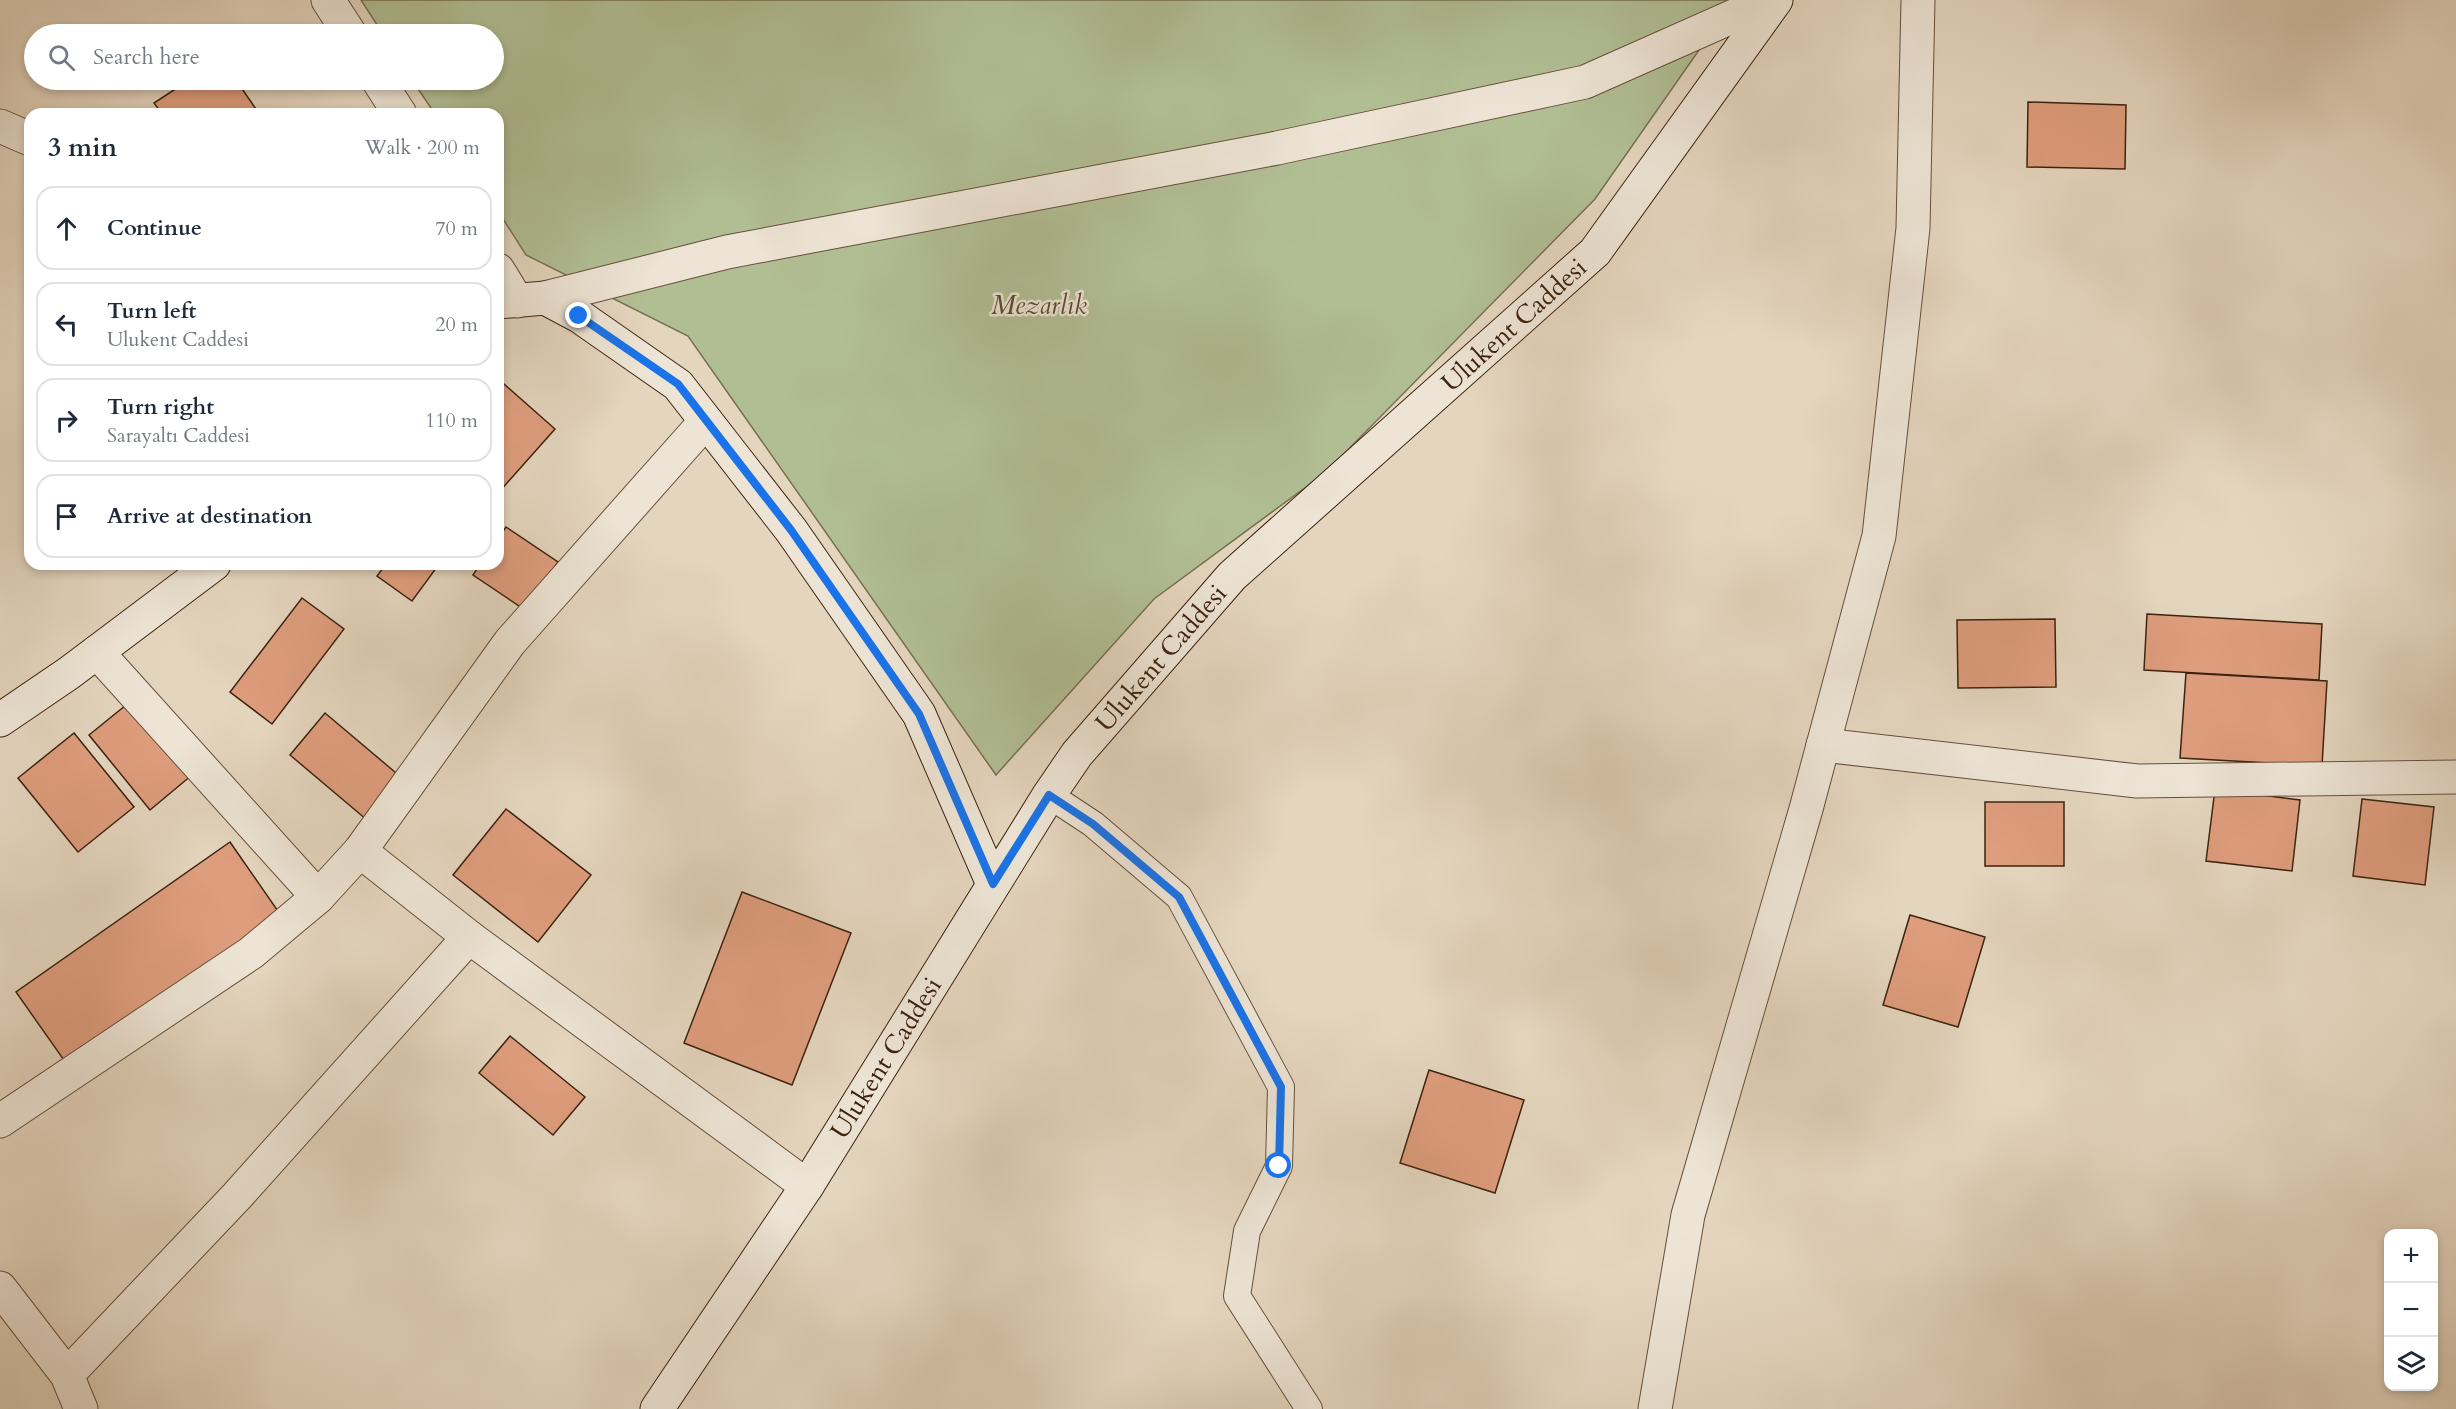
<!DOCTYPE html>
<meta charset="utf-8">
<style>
:root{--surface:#fff;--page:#f6f6f7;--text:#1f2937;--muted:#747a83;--line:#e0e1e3}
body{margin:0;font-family:Cardo,serif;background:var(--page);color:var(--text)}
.controls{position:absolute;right:18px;bottom:18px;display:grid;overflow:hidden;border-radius:12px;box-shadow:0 3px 9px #0003}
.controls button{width:54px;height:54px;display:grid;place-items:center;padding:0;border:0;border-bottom:2px solid var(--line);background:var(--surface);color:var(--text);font:30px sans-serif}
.stop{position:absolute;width:18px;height:18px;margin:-14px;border:4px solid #1a73e8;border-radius:50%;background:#fff}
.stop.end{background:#1a73e8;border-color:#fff;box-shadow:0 2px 6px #0008}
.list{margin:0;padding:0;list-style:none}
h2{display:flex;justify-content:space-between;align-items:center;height:78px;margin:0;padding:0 24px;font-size:26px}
h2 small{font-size:20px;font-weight:400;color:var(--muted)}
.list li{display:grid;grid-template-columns:39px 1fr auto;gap:18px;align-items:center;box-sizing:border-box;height:84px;margin:0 12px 12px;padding:0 12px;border:2px solid var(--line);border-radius:18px}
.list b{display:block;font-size:22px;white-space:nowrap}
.list p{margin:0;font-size:20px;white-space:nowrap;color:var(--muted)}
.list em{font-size:20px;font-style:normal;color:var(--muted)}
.icon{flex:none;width:33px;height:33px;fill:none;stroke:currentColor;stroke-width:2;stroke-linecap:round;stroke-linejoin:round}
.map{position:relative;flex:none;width:2456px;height:1409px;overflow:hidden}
.search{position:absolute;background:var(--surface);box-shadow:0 3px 9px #0003;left:24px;top:24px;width:480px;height:66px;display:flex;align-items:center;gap:15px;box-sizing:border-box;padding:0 21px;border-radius:33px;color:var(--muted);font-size:22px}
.panel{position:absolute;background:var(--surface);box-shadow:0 3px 9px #0003;left:24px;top:108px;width:480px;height:462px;border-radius:18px}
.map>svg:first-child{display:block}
</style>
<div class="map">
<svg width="2456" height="1409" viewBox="0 0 2456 1409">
<rect width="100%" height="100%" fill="#e4d5be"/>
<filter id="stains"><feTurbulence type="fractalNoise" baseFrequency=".00333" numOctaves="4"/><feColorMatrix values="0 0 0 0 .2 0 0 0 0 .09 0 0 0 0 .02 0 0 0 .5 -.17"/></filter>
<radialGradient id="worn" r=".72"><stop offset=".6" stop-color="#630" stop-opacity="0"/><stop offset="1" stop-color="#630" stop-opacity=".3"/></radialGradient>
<path fill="#b1be94" stroke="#767052" stroke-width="1.5" d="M361,0H1734L1595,199L1325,473L1154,599L996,775L688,336L526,255L498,211V114H435L412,80H494V34H383Z"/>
<g fill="#de9d7d" stroke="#3c230f" stroke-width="1.5">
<path d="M189,80H236L258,112L162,114L154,103Z"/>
<path d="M2028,102L2126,105L2125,169L2027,167Z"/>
<path d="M504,384L555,429L498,493V390Z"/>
<path d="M506,527L558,562L525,610L473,575L480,564H498V538Z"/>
<path d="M386,564H432L437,567L412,601L377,576Z"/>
<path d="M302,598L344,629L272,724L230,692Z"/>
<path d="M2147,614L2322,624L2319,680L2144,670Z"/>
<path d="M2055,619L2056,687L1958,688L1957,620Z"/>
<path d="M2186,673L2327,681L2322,766L2180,758Z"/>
<path d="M131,701L192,775L150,810L89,735Z"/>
<path d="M325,713L402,778L367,820L290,755Z"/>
<path d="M74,733L134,807L78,852L18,778Z"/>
<path d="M2215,789L2300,800L2292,871L2206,861Z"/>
<path d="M2362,799L2434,807L2425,885L2353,876Z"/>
<rect x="1985" y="802" width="79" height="64"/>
<path d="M506,809L591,875L538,942L453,875Z"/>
<path d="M230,842L280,914L66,1063L16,992Z"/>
<path d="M742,892L851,933L792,1085L684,1043Z"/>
<path d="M1910,915L1985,937L1958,1027L1883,1005Z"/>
<path d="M510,1036L585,1097L553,1135L479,1073Z"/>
<path d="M1429,1070L1524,1100L1495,1193L1400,1163Z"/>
</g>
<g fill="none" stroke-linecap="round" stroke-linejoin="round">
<defs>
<path id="lane" d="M1049,795L1093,824L1179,897L1281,1087L1279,1166L1247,1231L1237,1296L1309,1409"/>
<g id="street">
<path d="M328,0L350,34"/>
<path d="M378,80L400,114"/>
<path d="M0,126L30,139"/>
<path d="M498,270L517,301"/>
<path d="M545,298L727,252L1277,148L1585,82L1770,0"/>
<path d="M97,652L318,897"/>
<path d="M1823,745L2137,781L2456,777"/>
<path d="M360,851L469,937L807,1186"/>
<path d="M0,1121L251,953L318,897L360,851L510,642L706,421"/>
<path d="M0,1288L67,1375L81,1409"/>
<path d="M67,1375L237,1196L469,937"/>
<path d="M1655,1409L1688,1215L1806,809L1879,536L1913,228L1918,0"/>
</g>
<g id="secondary">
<path d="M498,302L545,298L579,316L678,385L791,530L919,714L993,884"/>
<path d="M0,720L69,673L214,564"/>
<path d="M657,1409L807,1186L1049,795L1077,754L1232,576L1595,252L1776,0"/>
</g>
</defs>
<use href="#lane" stroke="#66503b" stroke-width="28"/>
<use href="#street" stroke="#66503b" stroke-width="35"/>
<use href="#secondary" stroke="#3c230f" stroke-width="35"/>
<use href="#lane" stroke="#ede4d5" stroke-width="26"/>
<use href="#street" stroke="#ede4d5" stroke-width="33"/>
<use href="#secondary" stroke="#ede4d5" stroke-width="33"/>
</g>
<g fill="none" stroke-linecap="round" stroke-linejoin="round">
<path stroke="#1a73e8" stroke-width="8" d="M579,316L678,384L791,530L919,714L993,884L1049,795L1093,824L1179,897L1281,1087L1279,1166"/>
</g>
<g text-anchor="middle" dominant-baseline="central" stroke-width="5" stroke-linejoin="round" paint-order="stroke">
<g font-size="26" font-style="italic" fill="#594a30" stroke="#ede4d5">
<text x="1039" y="305">Mezarlık</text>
</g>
<g font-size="26" fill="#3c230f" stroke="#ede4d5">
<text transform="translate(1514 325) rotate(-42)">Ulukent Caddesi</text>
<text transform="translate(1161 658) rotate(-49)">Ulukent Caddesi</text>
<text transform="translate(886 1058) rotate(-58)">Ulukent Caddesi</text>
</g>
</g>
<rect width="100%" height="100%" filter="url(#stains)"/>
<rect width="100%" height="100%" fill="url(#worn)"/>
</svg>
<div class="controls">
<button>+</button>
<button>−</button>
<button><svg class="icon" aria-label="layers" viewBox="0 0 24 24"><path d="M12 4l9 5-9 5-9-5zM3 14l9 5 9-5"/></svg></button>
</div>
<div class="stop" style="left:1279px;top:1166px"></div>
<div class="stop end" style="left:579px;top:316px"></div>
<div class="search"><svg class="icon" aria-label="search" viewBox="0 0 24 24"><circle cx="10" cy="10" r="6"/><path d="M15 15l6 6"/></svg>Search here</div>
<section class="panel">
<h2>3 min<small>Walk · 200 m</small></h2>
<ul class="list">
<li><svg class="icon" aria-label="ahead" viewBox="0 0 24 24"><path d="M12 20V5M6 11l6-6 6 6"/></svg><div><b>Continue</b></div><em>70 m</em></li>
<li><svg class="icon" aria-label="left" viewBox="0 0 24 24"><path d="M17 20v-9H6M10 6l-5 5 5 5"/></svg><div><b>Turn left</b><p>Ulukent Caddesi</p></div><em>20 m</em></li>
<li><svg class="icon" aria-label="right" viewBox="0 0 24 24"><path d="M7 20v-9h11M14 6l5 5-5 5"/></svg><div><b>Turn right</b><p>Sarayaltı Caddesi</p></div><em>110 m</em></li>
<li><svg class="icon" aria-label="arrive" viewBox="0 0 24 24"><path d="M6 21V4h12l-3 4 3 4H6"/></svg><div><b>Arrive at destination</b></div></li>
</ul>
</section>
</div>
